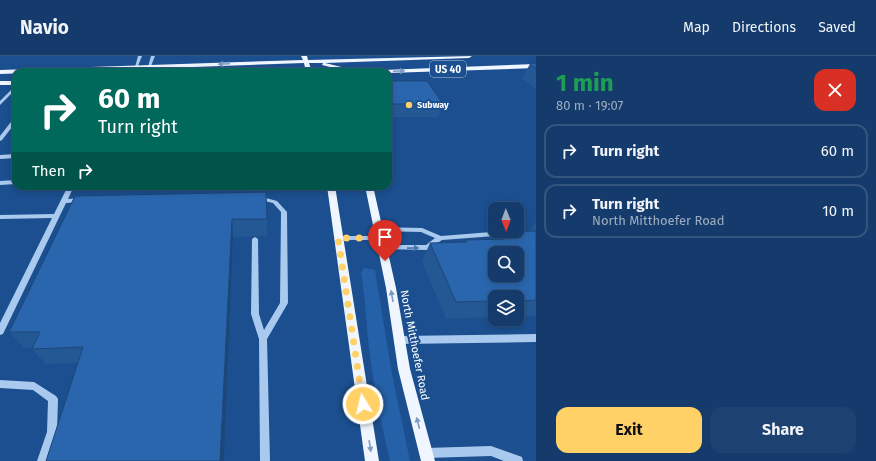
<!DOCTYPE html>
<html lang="en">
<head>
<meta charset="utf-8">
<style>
  :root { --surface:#143b6b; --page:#1d4271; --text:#f1f3f6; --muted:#9dadc1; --line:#33557e; --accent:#ffd166 }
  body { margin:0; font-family:"Fira Sans",sans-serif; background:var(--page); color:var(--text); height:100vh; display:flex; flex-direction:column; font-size:15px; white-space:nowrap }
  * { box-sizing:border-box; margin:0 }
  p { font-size:13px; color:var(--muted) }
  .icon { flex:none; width:22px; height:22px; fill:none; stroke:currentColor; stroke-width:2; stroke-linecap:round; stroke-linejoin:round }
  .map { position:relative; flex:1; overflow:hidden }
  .details { display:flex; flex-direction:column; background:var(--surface); width:340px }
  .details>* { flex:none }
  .hud { position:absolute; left:12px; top:12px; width:380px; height:122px; border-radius:12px; box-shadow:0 2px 6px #0003,0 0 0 1px var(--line); background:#00695c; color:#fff; overflow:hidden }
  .needle { width:26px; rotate:179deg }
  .fabs { position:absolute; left:488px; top:146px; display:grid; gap:8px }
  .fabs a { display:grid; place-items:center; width:36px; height:36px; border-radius:8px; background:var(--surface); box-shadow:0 2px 6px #0003,0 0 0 1px var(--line); font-size:20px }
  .pin { position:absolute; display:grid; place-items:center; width:34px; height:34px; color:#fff; margin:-41px -17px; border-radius:50% 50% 50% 0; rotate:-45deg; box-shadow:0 0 4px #0007 }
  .pin .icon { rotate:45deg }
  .me { position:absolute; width:44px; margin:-22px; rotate:351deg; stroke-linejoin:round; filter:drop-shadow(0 0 3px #0008) }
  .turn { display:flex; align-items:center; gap:14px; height:84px; padding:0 20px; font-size:18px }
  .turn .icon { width:52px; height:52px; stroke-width:2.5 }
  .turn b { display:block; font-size:28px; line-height:34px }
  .then { display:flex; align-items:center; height:38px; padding:0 20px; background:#0003; gap:8px; font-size:15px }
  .round { display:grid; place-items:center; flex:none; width:42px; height:42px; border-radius:12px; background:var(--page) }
  .head { display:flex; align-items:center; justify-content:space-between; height:68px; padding:0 20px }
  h1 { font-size:24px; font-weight:700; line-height:30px; color:#1e9e55 }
  .primary-button { display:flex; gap:8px; margin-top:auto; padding:8px 20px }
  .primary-button a { flex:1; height:46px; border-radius:12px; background:var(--accent); color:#111; font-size:16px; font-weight:700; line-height:46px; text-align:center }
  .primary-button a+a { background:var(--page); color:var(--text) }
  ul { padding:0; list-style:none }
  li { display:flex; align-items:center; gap:12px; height:54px; margin:0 8px 6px; padding:0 12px; border:2px solid var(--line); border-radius:12px }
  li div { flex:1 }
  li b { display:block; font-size:15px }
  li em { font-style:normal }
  header { display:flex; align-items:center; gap:24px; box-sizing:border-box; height:56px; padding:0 20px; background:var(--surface); border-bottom:1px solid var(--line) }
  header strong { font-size:19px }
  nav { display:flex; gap:22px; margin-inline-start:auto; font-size:14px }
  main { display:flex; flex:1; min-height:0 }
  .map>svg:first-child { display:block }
</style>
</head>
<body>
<header>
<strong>Navio</strong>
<nav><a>Map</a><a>Directions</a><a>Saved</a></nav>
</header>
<main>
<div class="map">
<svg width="536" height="405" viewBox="0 0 536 405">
  <rect width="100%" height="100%" fill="#1b4f8f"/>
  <!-- green -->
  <path fill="#2461a8" d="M364 212 375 214 392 318 410 405H390C382 370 374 335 370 299 366 272 366 244 361 217Z"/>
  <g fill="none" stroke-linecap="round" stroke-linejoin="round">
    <!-- minor -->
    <g fill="#a9c9ee" fill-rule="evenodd">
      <path d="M138 0H142L138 10 135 11Z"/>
      <path d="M151 0H155L151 10 148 11Z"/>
      <path d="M15 30H16V33L0 49V45Z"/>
      <path d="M14 62H16V66L2 84 0 85V80Z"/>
      <path d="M16 98V102L0 103V99Z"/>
      <path d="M16 124V128L0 129V125Z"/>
      <path d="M68 130H74L68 143 81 142 84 144 81 146 66 147 3 278 0 279V267L52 162 0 163V159L54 158Z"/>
      <path d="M258 140 277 145 287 156 288 247 267 283 270 405H260L259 283 251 258 252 183 255 181 258 183 259 258 264 274 280 247 281 156 273 147 256 143 255 142Z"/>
      <path d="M377 171 422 172 441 180 504 175H509L511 177 508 179 442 184 427 194 383 193 380 191 383 189H426L435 182 421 176 379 175 376 173Z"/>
      <path d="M336 180H381L384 182 381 184H338L335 182Z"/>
      <path d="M536 278V286L400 288 397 287 396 284 397 281 400 280Z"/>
      <path d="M0 324 34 326 56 340 58 343 57 376 47 405H37L47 376 48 345 33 334 0 332Z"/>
      <path d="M491 390 522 401 523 405H504L491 400 426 402 422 401 421 397 422 393 426 392Z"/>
    </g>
    <!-- major -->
    <g fill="#f0f6ff" fill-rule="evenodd">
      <path d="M301 0H307L308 4 472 0 469 2 325 7 358 15 536 8V12L388 17 350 16 322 9 323 7H309L312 16H306L304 7 0 18V14L303 4Z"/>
      <rect x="0" y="25" width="16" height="4"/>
      <path d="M327 130H335L379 405H365Z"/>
      <path d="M365 130H373L396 232 410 313 435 405H421L398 313 386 232Z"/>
    </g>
  </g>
  <!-- wall -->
  <g fill="#245895">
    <path d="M536 7V34L522 22 530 8Z"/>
    <path d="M388 25 443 48 438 61H388Z"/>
    <path d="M16 54V70L11 60Z"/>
    <path d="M75 140 267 163V180L233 181 224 405H46L78 307 46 308 32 293 33 292H24L9 276Z"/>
    <path d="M534 168H536V260L517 261V241H495V261L446 263 422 205 430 187H464L465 184 496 183 500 176 530 175Z"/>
  </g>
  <!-- shaded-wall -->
  <path fill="#1d4779" d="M232 163 233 181 224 405H220Z"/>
  <!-- building -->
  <g fill="#2a66ad" stroke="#1d4779" fill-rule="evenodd">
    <path d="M536 7V13L530 8Z"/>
    <path d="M388 25H427L443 48H388Z"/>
    <path d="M16 54V60H11Z"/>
    <path d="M266 136 267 163H232L220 405H46L83 291 32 293 40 276H9L75 140Z"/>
    <path d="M536 175V244L517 245V241H495V245L456 246 430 187 467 186 465 184 505 183 500 176ZM495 197H517V219H495Z"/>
  </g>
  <!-- one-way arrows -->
  <defs><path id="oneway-solid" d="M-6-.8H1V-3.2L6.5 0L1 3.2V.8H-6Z"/></defs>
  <g fill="#7b9ac1">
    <use href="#oneway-solid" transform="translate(224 8) rotate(178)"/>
    <use href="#oneway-solid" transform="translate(399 15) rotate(-2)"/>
    <use href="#oneway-solid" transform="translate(392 240) rotate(-100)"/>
    <use href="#oneway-solid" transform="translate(418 367) rotate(-105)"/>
    <use href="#oneway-solid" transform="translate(370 390) rotate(81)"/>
  </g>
  <use fill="#4674ac" href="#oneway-solid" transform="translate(413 192) rotate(-1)"/>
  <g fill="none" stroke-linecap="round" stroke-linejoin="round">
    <!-- route -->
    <path stroke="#ffd166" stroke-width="7" stroke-dasharray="0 12.6" d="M363 348 338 182H381L385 205"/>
  </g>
  <!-- markers -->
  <circle fill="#ffd166" stroke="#1b4f8f" stroke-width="1.5" cx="409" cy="49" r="4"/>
  <g text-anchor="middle" stroke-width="4" stroke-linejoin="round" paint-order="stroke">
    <!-- far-poi labels -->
    <g font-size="9" font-weight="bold" fill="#fff" stroke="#1b4f8f" text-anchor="start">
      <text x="417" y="52">Subway</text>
    </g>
    <!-- shield labels -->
    <rect fill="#1b4f8f" stroke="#bbcadd" stroke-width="1" x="430" y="5" width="36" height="16" rx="3"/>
    <g font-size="10" font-weight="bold" fill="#fff">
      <text x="448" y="17">US 40</text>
    </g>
    <!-- street labels -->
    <g font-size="11" fill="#fff" stroke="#1b4f8f">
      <text transform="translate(415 289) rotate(79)" y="4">North Mitthoefer Road</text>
    </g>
  </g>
</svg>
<div class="fabs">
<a><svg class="needle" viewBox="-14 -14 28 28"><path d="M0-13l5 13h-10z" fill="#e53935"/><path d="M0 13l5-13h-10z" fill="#9dadc1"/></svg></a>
<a><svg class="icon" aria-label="search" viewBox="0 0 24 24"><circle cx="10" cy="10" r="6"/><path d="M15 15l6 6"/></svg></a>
<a><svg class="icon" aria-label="layers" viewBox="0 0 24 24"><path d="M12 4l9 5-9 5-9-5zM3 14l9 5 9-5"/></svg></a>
</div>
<div class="pin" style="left:385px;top:205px;background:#d93025"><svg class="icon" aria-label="arrive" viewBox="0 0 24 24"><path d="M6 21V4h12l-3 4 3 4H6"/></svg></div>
<svg class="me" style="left:363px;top:348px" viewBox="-20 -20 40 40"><circle r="17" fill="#ffd166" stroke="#fff" stroke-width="3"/><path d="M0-11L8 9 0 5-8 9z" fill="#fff"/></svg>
<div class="hud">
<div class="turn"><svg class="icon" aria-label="right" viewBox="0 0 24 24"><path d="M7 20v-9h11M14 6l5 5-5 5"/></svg><div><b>60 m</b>Turn right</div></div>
<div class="then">Then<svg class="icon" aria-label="right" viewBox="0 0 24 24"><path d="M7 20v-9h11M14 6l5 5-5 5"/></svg></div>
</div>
</div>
<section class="details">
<div class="head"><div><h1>1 min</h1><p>80 m · 19:07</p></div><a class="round" style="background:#d93025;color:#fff"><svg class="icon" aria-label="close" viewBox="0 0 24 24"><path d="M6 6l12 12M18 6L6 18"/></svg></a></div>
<ul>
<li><svg class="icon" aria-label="right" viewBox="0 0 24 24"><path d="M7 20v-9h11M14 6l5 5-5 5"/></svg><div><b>Turn right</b></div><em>60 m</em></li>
<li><svg class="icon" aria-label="right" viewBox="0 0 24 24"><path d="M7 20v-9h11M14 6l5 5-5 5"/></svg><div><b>Turn right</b><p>North Mitthoefer Road</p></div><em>10 m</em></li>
</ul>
<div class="primary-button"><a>Exit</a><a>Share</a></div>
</section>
</main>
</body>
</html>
